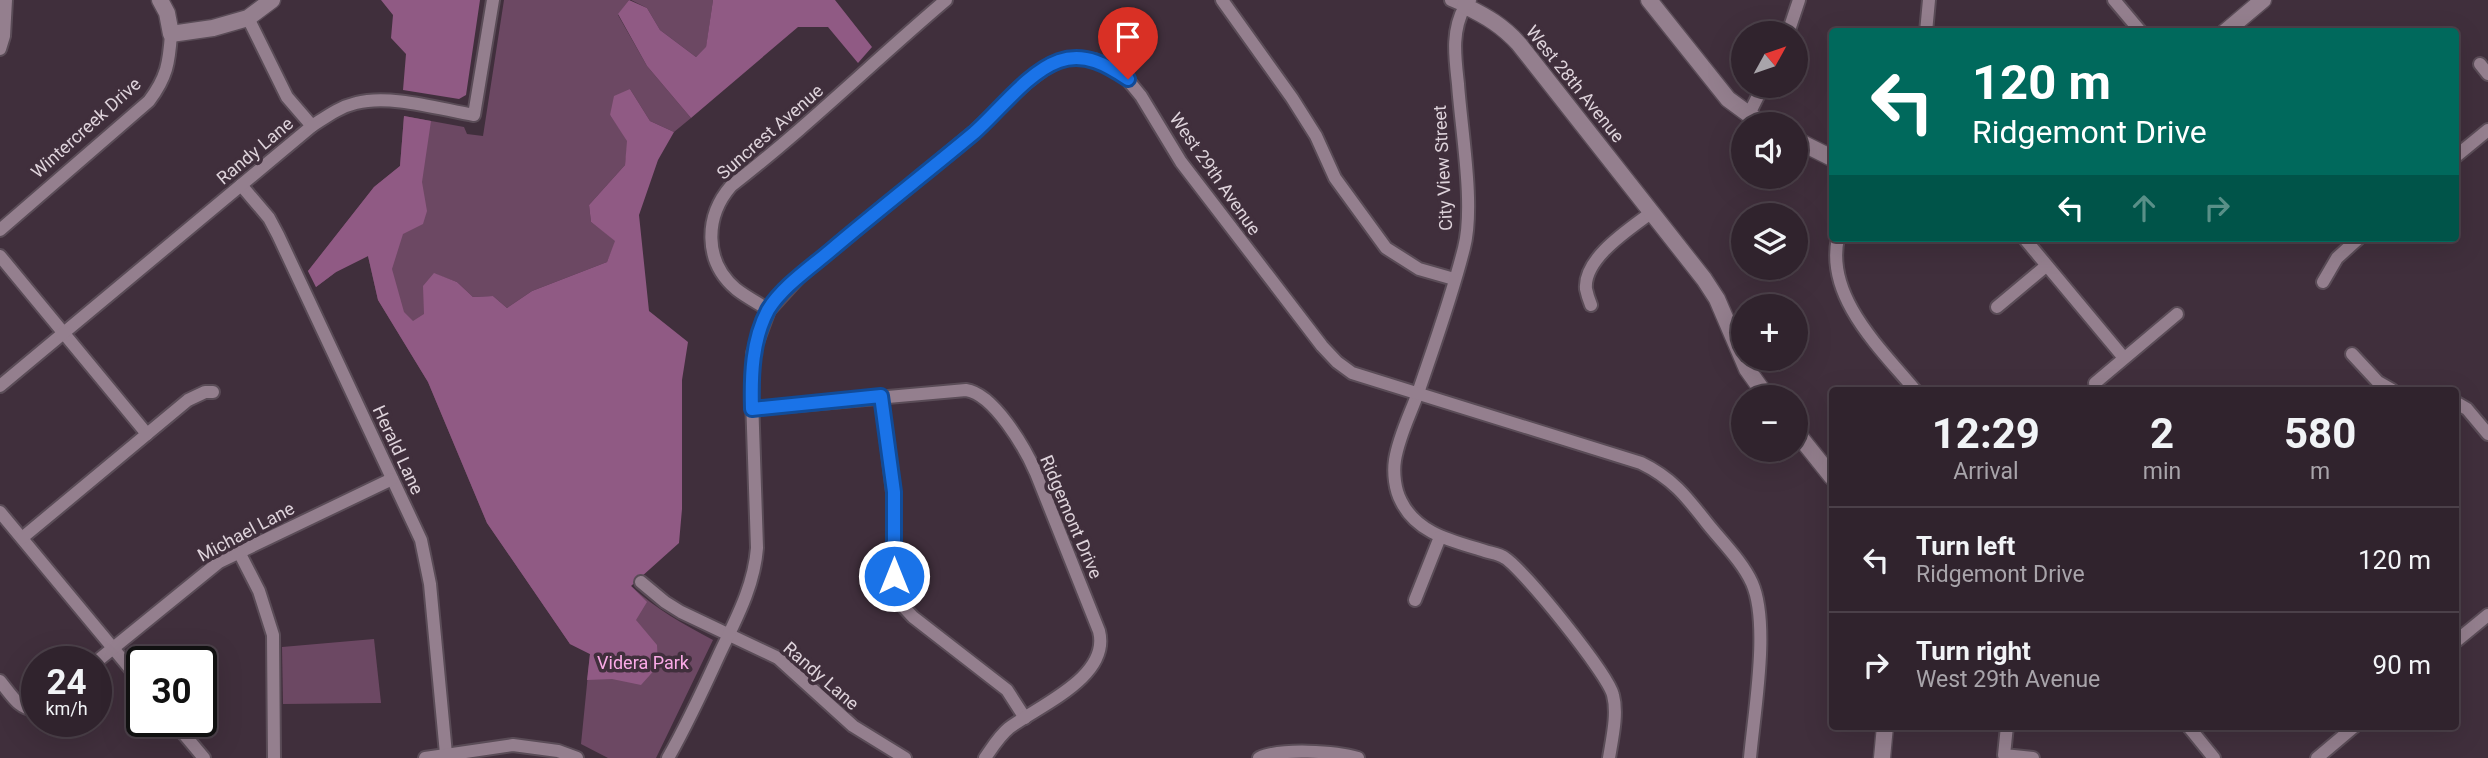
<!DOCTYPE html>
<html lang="en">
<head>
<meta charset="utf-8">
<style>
  :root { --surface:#30232d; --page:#382b35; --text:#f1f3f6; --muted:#a8a4aa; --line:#4b4049 }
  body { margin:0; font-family:Roboto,sans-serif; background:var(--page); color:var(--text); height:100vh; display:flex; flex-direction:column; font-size:26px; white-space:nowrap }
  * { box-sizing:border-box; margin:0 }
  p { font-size:23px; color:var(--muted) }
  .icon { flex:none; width:38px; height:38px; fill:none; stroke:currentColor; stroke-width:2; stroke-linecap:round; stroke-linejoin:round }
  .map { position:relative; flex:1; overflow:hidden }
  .details { position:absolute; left:1829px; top:387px; width:630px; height:343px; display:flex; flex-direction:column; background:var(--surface); border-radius:7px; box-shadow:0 7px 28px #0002,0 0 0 2px var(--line) }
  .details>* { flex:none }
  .banner { position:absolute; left:1829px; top:28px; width:630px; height:214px; border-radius:7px; box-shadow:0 7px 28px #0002,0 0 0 2px var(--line); background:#00695c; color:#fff; overflow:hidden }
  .needle { width:46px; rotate:50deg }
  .tools { position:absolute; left:1731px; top:21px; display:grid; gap:14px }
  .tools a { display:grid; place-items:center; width:77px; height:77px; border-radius:50%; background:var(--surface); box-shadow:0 7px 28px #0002,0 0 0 2px var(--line); font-size:35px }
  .speed { position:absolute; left:21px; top:646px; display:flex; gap:14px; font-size:35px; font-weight:700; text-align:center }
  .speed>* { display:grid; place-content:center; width:91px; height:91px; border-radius:50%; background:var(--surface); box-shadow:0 7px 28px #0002,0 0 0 2px var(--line); line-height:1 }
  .speed small { font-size:18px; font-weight:400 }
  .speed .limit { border:4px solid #111; border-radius:10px; background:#fff; color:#111 }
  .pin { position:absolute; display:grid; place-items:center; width:60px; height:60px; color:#fff; margin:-72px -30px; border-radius:50% 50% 50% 0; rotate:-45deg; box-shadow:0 0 7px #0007 }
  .pin .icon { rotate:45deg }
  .me { position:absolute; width:77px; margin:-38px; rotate:0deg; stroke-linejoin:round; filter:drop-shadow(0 0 5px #0008) }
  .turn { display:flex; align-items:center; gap:24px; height:147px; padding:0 28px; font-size:32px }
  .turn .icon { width:91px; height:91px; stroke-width:2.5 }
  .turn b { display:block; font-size:49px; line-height:60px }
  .lanes { display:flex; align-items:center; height:66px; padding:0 28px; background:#0003; justify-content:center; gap:35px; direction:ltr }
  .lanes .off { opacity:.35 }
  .eta { display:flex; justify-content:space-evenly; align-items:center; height:119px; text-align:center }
  .eta b { font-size:42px; font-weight:700; line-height:49px }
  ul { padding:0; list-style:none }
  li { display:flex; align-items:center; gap:21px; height:105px; padding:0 28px; border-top:2px solid var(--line) }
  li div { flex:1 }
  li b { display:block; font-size:26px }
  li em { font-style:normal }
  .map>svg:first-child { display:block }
</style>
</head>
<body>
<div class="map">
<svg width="2488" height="758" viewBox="0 0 2488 758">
  <rect width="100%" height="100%" fill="#402f3c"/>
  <!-- green -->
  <g fill="#6c4863">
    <path d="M504 0H629L618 15 647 66 691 118 674 132 650 121 630 89 610 115 628 141 625 165 589 205 591 222 616 241 607 262 532 291 507 308 493 296 473 297 457 282 435 274 631 586C656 609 683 624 713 640L656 758H608L581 744 590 654 570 644 487 523 428 382 378 300 368 256 336 272 316 287 308 271 374 187 400 166 404 116 464 127 467 134 483 136Z"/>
    <path d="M631 0H713L706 48 696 57 660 30 647 8Z"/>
    <path d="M374 639 381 703 283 704 282 647Z"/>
  </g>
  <!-- forest -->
  <g fill="#905a84">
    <path d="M381 0H480L466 95 459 99 403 90 406 54 391 38 393 15Z"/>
    <path d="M629 0 647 8 660 30 696 57 706 47 713 0H835L872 47 858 63 828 27H798L691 118 647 66 618 14Z"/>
    <path d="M630 89 650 121 674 132 658 160 639 215 649 311 688 342 682 380V509L679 543 631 586 647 602 636 620 657 645 658 666 641 685 612 679 587 680 590 654 570 644 487 523 428 382 378 300 368 256 336 272 316 287 308 271 374 187 400 166 404 116 431 121 422 182 427 211 423 224 403 234 392 269 404 312 413 321 424 314 423 286 434 273 457 282 473 297 493 296 507 308 532 291 607 262 615 241 591 222 589 205 625 165 627 141 610 115 614 96Z"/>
  </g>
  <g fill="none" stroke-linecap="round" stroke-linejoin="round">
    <!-- street casing -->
    <g stroke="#5a4c57" stroke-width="16">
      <g id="street">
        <path d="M1222 0 1292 98 1316 136 1335 178 1386 248 1419 269 1454 279"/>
        <path d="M1451 0 1465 6C1451 31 1455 57 1458 84 1461 129 1475 206 1464 248 1452 296 1435 343 1419 390 1411 413 1399 435 1395 460 1393 473 1395 490 1401 501 1417 534 1453 541 1485 551 1491 553 1500 554 1505 558 1523 569 1608 674 1613 695 1618 714 1612 739 1609 758"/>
        <path d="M2114 0 2141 32"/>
        <path d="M248 18 287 97 312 126"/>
        <path d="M1926 32 1929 0"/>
        <path d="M1788 33 1799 0"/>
        <path d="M0 49 4 36 6 0"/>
        <path d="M2480 64 2488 74"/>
        <path d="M1749 114 1763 86"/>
        <path d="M2455 157 2488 130"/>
        <path d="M241 185 269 218 278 235 421 540 430 584 446 754"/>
        <path d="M0 230 149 101C167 77 169 63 171 34"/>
        <path d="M1838 238C1825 297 1881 349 1915 390"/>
        <path d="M2024 238 2124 358"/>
        <path d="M0 256 147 434"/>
        <path d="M2323 282 2337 258 2359 238"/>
        <path d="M1591 305C1589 300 1587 294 1586 289 1583 258 1631 228 1652 212"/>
        <path d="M1997 307 2046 266"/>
        <path d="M769 310C758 303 746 297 736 289 703 261 705 216 731 186 806 128 874 61 946 0"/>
        <path d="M2352 354 2378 382 2392 390"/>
        <path d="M2095 383 2177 314"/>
        <path d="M0 386 312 126C326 117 339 107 356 103 390 94 439 109 474 115L493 0"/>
        <path d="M881 396 893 492 894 586 899 602 913 617 1007 690 1025 718"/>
        <path d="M2455 402 2467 409 2488 434"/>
        <path d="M753 409 966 390C994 394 1025 448 1036 473L1099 631C1111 677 1038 706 1009 728 999 736 992 748 985 758"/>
        <path d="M0 512 142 683"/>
        <path d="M22 538 188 400 205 392H213"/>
        <path d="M239 552 259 591 273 635 274 758"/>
        <path d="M641 582 665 602 681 612 778 658 853 726 905 758"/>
        <path d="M1415 600 1440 537"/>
        <path d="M2455 642 2488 615"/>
        <path d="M96 662 219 562 392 479"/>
        <path d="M0 681C10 693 20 712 37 709"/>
        <path d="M173 721 204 758"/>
        <path d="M2007 726 2004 755 2033 758"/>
        <path d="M2188 726 2214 758"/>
        <path d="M425 758 513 745 558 751 577 758"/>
        <path d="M668 758C687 725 703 690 719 655 735 621 754 587 757 548L752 398 753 353 769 310 800 276 973 133 1028 81 1044 69 1059 61 1074 58 1094 60 1111 67 1127 79 1141 96 1181 162 1322 346 1337 362 1352 373 1641 463C1672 478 1686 496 1707 523 1722 542 1742 561 1752 583 1770 624 1754 712 1750 758"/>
        <path d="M1259 758C1279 748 1336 751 1358 758"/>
        <path d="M2317 758 2355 726"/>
      </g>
    </g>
    <!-- secondary casing -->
    <g stroke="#5a4c57" stroke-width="19">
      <g id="secondary">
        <path d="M160 0 167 13 171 34 213 28 248 18 272 0"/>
        <path d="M1468 0 1465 6C1486 16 1503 26 1519 44L1704 279 1717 299 1747 369 1767 397"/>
        <path d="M1649 0 1728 99 1762 124"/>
        <path d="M2225 32 2263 0"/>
        <path d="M1796 140 1832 158"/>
        <path d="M1796 432 1832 477"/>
        <path d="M1882 758 1885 726"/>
      </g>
    </g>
    <!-- street -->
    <use href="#street" stroke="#947f8e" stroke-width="12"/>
    <!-- secondary -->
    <use href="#secondary" stroke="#947f8e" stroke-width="16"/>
  </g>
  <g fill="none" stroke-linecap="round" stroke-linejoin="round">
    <!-- route casing -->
    <g stroke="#114b97" stroke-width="18">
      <path id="route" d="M894 576V492L881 396 752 409C751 376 752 340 768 310 782 287 810 268 830 251 877 211 926 173 974 133 999 111 1028 72 1059 61 1085 52 1107 65 1128 79"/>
    </g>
    <!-- route -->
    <use href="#route" stroke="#1a73e8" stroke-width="12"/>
  </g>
  <g text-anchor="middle" stroke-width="7" stroke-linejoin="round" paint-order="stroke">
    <!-- street labels -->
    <g font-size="18" fill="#ded3db" stroke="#402f3c">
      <text transform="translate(1575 84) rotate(51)" y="6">West 28th Avenue</text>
      <text transform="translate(86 128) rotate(-42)" y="6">Wintercreek Drive</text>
      <text transform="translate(770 132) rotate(-41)" y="6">Suncrest Avenue</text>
      <text transform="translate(255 151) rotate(-40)" y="6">Randy Lane</text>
      <text transform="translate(1443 168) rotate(-93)" y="6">City View Street</text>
      <text transform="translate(1215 174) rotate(55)" y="6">West 29th Avenue</text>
      <text transform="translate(398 450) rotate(65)" y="6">Herald Lane</text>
      <text transform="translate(1071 517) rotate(67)" y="6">Ridgemont Drive</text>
      <text transform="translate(246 532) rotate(-28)" y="6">Michael Lane</text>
      <text transform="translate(821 676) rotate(41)" y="6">Randy Lane</text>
    </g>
    <!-- park labels -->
    <g font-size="18" fill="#faaae7" stroke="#402f3c">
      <text x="643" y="669">Videra Park</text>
    </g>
  </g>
</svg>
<div class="tools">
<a><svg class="needle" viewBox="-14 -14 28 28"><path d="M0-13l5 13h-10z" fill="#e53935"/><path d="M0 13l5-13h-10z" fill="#a8a4aa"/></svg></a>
<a><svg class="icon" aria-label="sound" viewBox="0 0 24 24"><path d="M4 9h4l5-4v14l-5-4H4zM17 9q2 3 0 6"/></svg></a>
<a><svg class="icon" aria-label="layers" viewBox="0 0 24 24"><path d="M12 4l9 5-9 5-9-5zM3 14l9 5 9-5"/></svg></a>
<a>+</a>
<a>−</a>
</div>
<div class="speed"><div>24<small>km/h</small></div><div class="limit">30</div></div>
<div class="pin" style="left:1128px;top:79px;background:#d93025"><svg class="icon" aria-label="arrive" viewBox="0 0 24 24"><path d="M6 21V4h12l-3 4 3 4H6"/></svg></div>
<svg class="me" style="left:894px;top:576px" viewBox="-20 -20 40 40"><circle r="17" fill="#1a73e8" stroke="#fff" stroke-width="3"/><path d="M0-11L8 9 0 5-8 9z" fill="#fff"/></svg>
<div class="banner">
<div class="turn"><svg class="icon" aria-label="left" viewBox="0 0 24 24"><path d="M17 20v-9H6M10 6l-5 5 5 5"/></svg><div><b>120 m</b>Ridgemont Drive</div></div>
<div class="lanes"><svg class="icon" aria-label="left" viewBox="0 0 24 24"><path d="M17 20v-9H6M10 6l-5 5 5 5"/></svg><svg class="icon off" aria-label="ahead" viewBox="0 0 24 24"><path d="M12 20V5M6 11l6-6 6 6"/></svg><svg class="icon off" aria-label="right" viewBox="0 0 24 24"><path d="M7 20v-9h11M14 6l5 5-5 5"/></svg></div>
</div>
<section class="details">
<div class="eta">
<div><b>12:29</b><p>Arrival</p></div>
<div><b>2</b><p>min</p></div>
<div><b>580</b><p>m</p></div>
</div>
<ul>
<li><svg class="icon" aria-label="left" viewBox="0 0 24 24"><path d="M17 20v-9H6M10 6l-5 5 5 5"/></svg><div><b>Turn left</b><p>Ridgemont Drive</p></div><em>120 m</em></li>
<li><svg class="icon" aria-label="right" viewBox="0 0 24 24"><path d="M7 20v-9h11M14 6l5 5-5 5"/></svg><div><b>Turn right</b><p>West 29th Avenue</p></div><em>90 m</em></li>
</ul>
</section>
</div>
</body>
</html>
